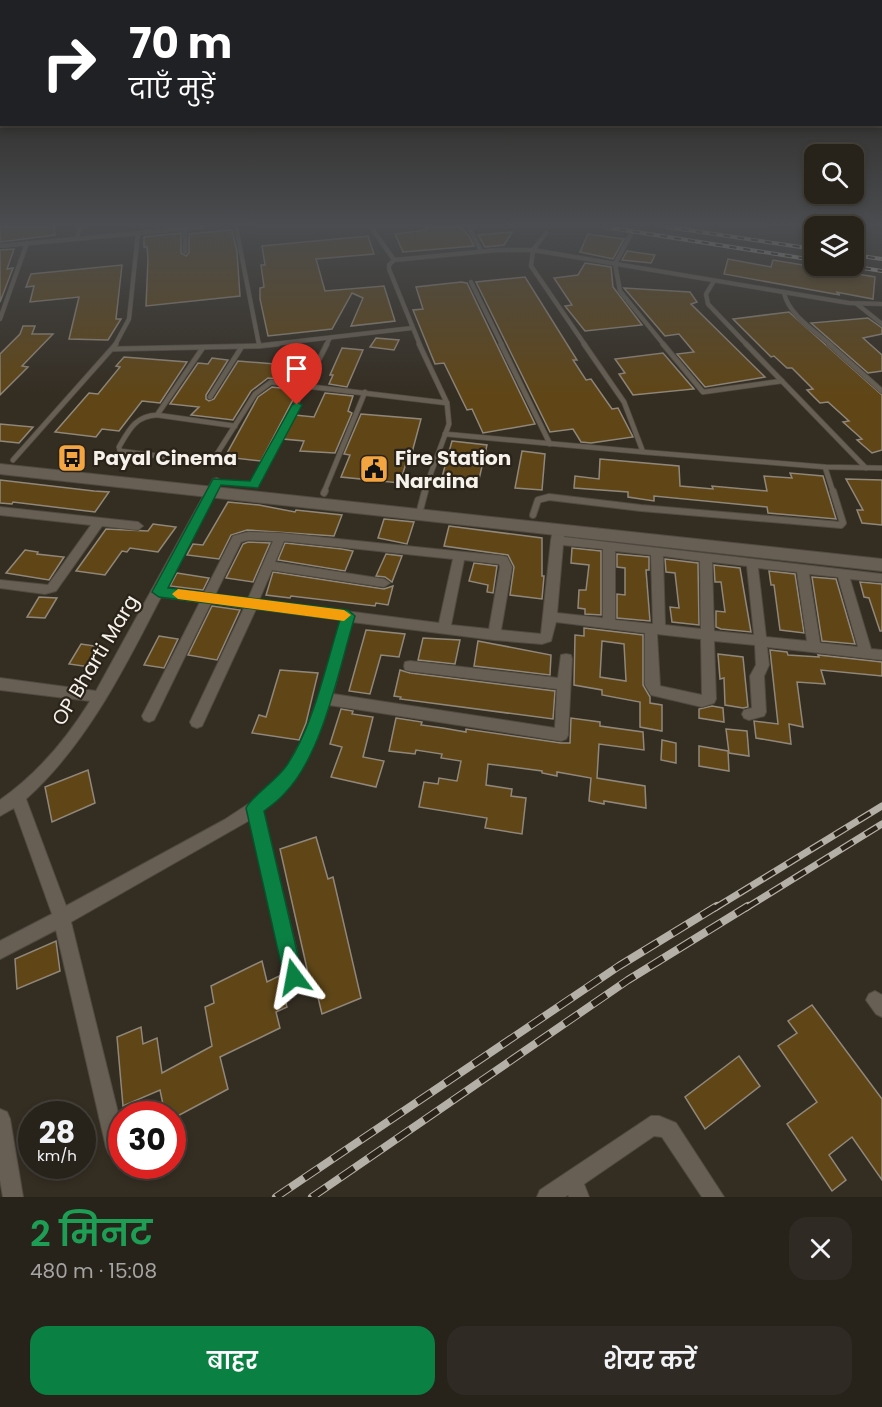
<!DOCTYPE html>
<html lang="hi">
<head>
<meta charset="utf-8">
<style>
  :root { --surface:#27221a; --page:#2f2a23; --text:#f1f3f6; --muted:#a4a4a2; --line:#433f39; --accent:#0b8043 }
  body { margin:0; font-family:Poppins,"Noto Sans Devanagari",sans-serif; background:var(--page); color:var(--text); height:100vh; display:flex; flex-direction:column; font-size:22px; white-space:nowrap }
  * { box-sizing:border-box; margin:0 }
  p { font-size:20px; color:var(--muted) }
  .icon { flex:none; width:33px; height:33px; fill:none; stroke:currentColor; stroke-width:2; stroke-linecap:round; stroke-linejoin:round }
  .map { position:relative; height:1197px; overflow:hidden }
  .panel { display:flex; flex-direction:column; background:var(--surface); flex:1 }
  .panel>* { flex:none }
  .top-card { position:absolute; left:0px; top:0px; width:882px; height:126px; box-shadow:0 3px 9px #0003,0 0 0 2px var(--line); background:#202124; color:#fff; overflow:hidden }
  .fabs { position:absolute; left:804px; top:144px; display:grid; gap:12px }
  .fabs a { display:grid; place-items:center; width:60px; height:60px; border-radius:12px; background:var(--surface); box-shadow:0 3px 9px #0003,0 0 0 2px var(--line); font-size:30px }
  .speed { position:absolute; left:18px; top:1101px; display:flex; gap:12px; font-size:30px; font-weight:700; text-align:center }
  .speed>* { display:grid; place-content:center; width:78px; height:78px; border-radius:50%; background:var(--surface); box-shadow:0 3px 9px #0003,0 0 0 2px var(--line); line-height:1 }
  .speed small { font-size:15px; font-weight:400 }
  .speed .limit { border:9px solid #d22; background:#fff; color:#111 }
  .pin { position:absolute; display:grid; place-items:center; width:51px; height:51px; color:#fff; margin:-62px -26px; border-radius:50% 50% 50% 0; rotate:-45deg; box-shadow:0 0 6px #0007 }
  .pin .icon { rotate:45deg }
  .me { position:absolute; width:66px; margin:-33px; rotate:347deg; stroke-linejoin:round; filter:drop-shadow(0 0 4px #0008) }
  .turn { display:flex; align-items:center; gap:21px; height:126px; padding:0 30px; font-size:27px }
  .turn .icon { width:78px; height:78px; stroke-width:2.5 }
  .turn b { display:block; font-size:42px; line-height:51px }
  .round { display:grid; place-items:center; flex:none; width:63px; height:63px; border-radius:18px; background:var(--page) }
  .headline { display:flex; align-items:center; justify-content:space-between; height:102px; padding:0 30px }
  h1 { font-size:36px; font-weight:600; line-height:45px; color:#1e9e55 }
  .cta { display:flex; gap:12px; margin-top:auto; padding:12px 30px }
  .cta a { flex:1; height:69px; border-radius:18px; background:var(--accent); color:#fff; font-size:24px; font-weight:600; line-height:69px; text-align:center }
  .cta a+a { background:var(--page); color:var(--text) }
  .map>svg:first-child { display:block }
</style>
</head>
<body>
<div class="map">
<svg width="882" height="1197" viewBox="0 0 882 1197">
  <rect width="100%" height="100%" fill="#342d22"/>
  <!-- building -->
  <g fill="#604617" stroke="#90877b" stroke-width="1.5" fill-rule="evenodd">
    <path d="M0 227H54L55 235 0 242Z"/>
    <path d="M425 227H460L469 236 474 246 403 252 395 234 427 230Z"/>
    <path d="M232 230 237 252 240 296 146 306 148 259 147 247H144V237L181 233V253L186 256 189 253V234Z"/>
    <path d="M512 232 504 245 485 247 478 235Z"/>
    <path d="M588 234 624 239 613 259 580 252Z"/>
    <path d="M368 236 374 254 316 259 325 291 384 286 395 321 351 326 363 298 352 293 332 329 268 336 260 299V288L264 287 261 265H265L262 246Z"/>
    <path d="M14 249 7 269 13 268 0 302V250Z"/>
    <path d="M627 251 655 255 651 263 622 260Z"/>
    <path d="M728 259 771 267 773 260 875 277 873 299 836 292 840 295 724 274Z"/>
    <path d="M585 263 611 267 613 287 642 325 585 331 565 306 572 305 554 278 578 275Z"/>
    <path d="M122 265 116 319H121L108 340 69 339 79 297 30 302 34 286 26 287 31 274Z"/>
    <path d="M525 277 577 360H573L586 380 591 379 612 409 618 408 633 437 591 443 581 442 573 429 550 432 476 282Z"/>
    <path d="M461 282 467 283 535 424 483 433 472 409 467 410 444 363 435 364 413 310 423 309 416 287Z"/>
    <path d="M624 288 690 292 697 302 691 304 765 377 705 387 677 354 694 352 679 334 665 336Z"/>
    <path d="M789 312 882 395V450L872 453 857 440 862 439 843 422 849 421 828 402 820 403 807 390 813 389 792 368H787L774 356 771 357 733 319Z"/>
    <path d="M868 318 882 328V334L863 338 882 355V371L868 373 811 323Z"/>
    <path d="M23 326H35L32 334H53L22 366 28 367 0 395V354L20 334Z"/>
    <path d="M376 338 399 340 394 350 370 347Z"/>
    <path d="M342 348 363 350 347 387 329 384 333 375H330Z"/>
    <path d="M663 353 694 389 633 395 619 374 625 373 615 359Z"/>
    <path d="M124 357 187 362 160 403 142 401 119 431 102 429 96 437 55 432 89 393 98 394 120 367 116 366Z"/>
    <path d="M212 358 228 360 206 395V399L209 401 214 399 238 361 287 365 292 358 313 360 301 381 268 378 251 391 233 420 191 415 199 407 170 404 198 363 208 364Z"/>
    <path d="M272 387 298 390 261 461 225 457 258 397Z"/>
    <path d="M325 393 353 396 348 411 352 413 335 453 300 451 304 441 283 439 295 415 314 417Z"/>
    <path d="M361 414 421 419 410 460H407L400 483 341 477 350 455 344 454Z"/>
    <path d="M0 424 33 427 19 443 0 441Z"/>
    <path d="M452 441 487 445 477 488 440 484Z"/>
    <path d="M522 451 545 454 542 490 515 488Z"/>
    <path d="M600 459 679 466 680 486 713 489 712 486 767 491 764 476 792 478 790 473 823 476 836 519 768 513 767 507 654 496V501L628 497V492L574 488 575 476 599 479Z"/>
    <path d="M846 479 882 480V525L862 523 857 510H863Z"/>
    <path d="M0 480 94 491 109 492 95 512 13 502 12 504 0 503Z"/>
    <path d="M228 502 259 505 295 512 296 510 342 515 334 536 247 530 231 535 219 559 187 555 193 544 203 545Z"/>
    <path d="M384 519 414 522 407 544 378 538Z"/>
    <path d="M153 524 176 527 158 552 130 548 127 552 122 551 105 575 76 571 106 529 148 531Z"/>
    <path d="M449 526 542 538V576H544L542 599 510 595 514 567 508 555 444 546Z"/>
    <path d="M248 542 270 543 253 582 226 578 243 544Z"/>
    <path d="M285 543 342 549 353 551 345 571 278 560Z"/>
    <path d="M572 548 601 551V615L585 614V609L578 608 579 590H586L589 565 571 563Z"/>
    <path d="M25 550 38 552 37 554 64 557 49 580 6 573Z"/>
    <path d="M386 554 402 556 392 582 385 577 376 576Z"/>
    <path d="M617 554 649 557V570H646L650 621 617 618V594L625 595V568L617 567Z"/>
    <path d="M665 559 698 563 699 625 672 622 670 607 679 608 675 573 666 572Z"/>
    <path d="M474 563 497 566 493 593 487 592 488 585 469 581Z"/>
    <path d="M714 565 740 568 751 632 721 629 716 627V611L725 612 721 582H715Z"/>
    <path d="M769 571 795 574 804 633 780 630 774 585H771Z"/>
    <path d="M273 572 384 589 393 586 388 605 376 603 375 606 291 596 290 598 266 595Z"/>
    <path d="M177 573 209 578 203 590 170 586Z"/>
    <path d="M812 577 836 579 855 644 822 641Z"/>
    <path d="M860 582 882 584V631H880L869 598 864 597Z"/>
    <path d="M39 597 57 598 45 618 27 617Z"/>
    <path d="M212 606 240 610 217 660 188 655Z"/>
    <path d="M584 628 643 635V685L650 697V703L662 705V731L640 727V702L602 695V690L574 685 575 635 584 636ZM602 641 624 644 626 681 600 677Z"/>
    <path d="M366 630 405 634 399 657 381 655 370 694 349 691Z"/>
    <path d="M159 636 178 639 164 668 144 665Z"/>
    <path d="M423 638 460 640 455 664 418 660Z"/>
    <path d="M478 641 551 655 550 675 474 666Z"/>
    <path d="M81 644 101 647 90 667 69 664Z"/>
    <path d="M770 650 787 652 788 655 819 657 818 655 882 662V676L821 670 825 684 797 682 803 727 789 724 791 744 756 738 754 721 778 724Z"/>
    <path d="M718 654 743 657 748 707 743 708 725 705 724 678 720 679Z"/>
    <path d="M280 670 318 673 306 723 299 740 252 733 259 715 266 717Z"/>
    <path d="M400 670 410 673 555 691 553 719 400 699 401 697 394 696Z"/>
    <path d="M712 706 723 708 724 722 699 718V709Z"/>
    <path d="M341 709 353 711 352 714 373 717 363 757 384 761 376 787 331 777 342 747 330 744Z"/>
    <path d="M396 718 422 722 421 725 443 728 466 732V729L561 743H570L571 718 600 722V726L643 732 644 750 599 744 597 778 645 786 646 808 604 801V804L589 801 591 778 557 772V776L542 773V771L488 764 486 785 512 789 511 796 526 798 522 834 485 828 487 818 419 807 424 782 438 784 439 778 457 781 461 761 441 758 442 754 416 750 415 754 389 751Z"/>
    <path d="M726 729 747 731 749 756 729 753Z"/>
    <path d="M662 740 676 743V763L661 760Z"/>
    <path d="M699 746 728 751 729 771 699 766Z"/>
    <path d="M88 770 95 803 52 822 45 787Z"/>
    <path d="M316 837 328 879 333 877 361 998 322 1014 314 981 310 982 280 849Z"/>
    <path d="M56 941 60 971 17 989 15 959Z"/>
    <path d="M262 961 267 982 279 976 287 1007 276 1012 280 1028 220 1057 228 1089 172 1119V1114H165L160 1090 123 1106 117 1037 141 1027 143 1044 157 1038 162 1073 212 1046 205 1007 214 1003 211 986Z"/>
    <path d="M812 1005 882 1099V1180L852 1137 829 1155 846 1180 832 1191 787 1124 817 1102 778 1046 797 1033 788 1021Z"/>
    <path d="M739 1056 760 1086 705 1129 685 1097Z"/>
  </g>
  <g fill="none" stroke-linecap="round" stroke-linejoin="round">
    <!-- lane-far2 casing -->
    <g stroke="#504a41" stroke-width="5">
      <g id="lane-far2">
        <path d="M236 227 259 345"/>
        <path d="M371 227 394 260"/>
        <path d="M469 227 481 251"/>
        <path d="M185 229V252"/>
        <path d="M546 233 533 250 531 266 585 345"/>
        <path d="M631 234 615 264 620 291 664 345"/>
        <path d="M77 239 80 227"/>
        <path d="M0 246 203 227"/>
        <path d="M394 260 498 250H533L849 303 882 304"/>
        <path d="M394 260 389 265V269L420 345"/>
        <path d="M714 281 706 294 708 304 747 345"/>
        <path d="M471 282 502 345"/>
        <path d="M784 293C789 315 815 331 831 345"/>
        <path d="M857 304 882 324"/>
        <path d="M0 319 27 243"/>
        <path d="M115 345 129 319 138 233"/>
        <path d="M265 345 412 328"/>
        <path d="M326 345 330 338"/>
      </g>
    </g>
    <!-- lane-far1 casing -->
    <g stroke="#504a41" stroke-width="6">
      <g id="lane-far1">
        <path d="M419 344 447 403 449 424 424 492"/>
        <path d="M501 344 550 444"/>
        <path d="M663 344 703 392 782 381"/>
        <path d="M746 344 866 468"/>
        <path d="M829 344 882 391"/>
        <path d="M259 346 278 344"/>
        <path d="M113 349 259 346V344"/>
        <path d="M202 349 157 415C135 416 129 430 119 447L120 451 207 462 213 460 255 394 271 382 447 403"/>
        <path d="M210 397 241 348"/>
        <path d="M157 415 235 426"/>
        <path d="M445 434 643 452 624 402 584 344"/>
        <path d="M643 452 825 467 882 468"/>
        <path d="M13 460 116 344"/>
        <path d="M825 467 833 492"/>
        <path d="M254 485 327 344"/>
        <path d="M324 492 365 392"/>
      </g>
    </g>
    <!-- lane casing -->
    <g stroke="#504a41" stroke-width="8">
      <g id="lane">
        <path d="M324 493 325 491"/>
        <path d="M419 514 425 491"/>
        <path d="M533 515 538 500 549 497 641 508 841 525 843 523 833 491"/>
      </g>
    </g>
    <!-- street casing -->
    <g stroke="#504a41" stroke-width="2">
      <g id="street">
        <path d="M217 478 222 481 165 588 204 593 233 536 248 532 280 533 503 556 507 557 512 567 501 630 541 634 551 540 553 530 559 526 565 530 564 537 882 574V582L850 579 871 649 882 650V660L767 647 769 665 764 676 766 712 764 716 749 720 744 718 742 714 744 710 752 708 750 676 756 665 755 645 714 641 716 699 714 703 702 707 651 695 645 685V633L556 622 551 641 542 644 494 640 352 622 333 694 555 728 557 689 410 671 405 670 404 666 405 662 410 661 558 678 561 655 566 654 571 655 572 659 568 735 566 739 561 741 329 705C316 747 298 782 263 811L303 977 300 983 294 986 288 983 285 977 250 820 71 922 122 1129V1155L116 1157 109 1154 106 1147 56 930 0 959V941L52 914 14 808 0 816V800C37 774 66 740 90 701L0 690V678L96 691 200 502 213 479ZM248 540 273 541 248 599 215 595 241 542ZM284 541 453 559 439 623 259 600 272 570 384 587 390 583 384 579 275 562ZM563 545 603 549V618L557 613ZM615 551 651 555 653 624 615 620ZM663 556 700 561 701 629 665 625ZM464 560 499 564 500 567 489 629 451 625ZM712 562 747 566 754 635 714 631ZM758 568 797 572 807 641 766 637ZM809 574 838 577 858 647 820 643ZM161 597 200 602 142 716 144 720 149 722 154 720 211 603 244 608 190 722 192 726 197 728 202 726 256 609 341 620 319 694 304 736 288 765 278 779 253 801 224 820 66 906 26 799C87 744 124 669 161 597ZM657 634 701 639 702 695 660 686Z"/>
        <path d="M0 507 138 522 143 526 138 530 102 526 56 591 45 594 0 588V580L48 585 91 525 0 515Z"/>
        <path d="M875 991 882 995V1017L876 1014 866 1000 869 994Z"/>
        <path d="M0 1109 7 1112 10 1119 23 1197H3L0 1180Z"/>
        <path d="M651 1116H659L676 1123 724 1197H702L662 1137 654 1136 584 1184 589 1197H569L568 1195 565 1197H537L540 1190Z"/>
      </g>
    </g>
    <!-- secondary casing -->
    <g stroke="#504a41" stroke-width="2">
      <path id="secondary" d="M0 464 882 559V571L0 474Z"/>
    </g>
    <!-- lane-far2 -->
    <use href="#lane-far2" stroke="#675f53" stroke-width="4"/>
    <!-- lane-far1 -->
    <use href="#lane-far1" stroke="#675f53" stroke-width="4.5"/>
    <!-- lane -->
    <use href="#lane" stroke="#675f53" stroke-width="6"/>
    <!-- street -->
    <use href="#street" fill="#675f53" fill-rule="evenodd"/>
    <!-- secondary -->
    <use href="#secondary" fill="#675f53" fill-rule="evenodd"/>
    <!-- rail-far2 casing -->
    <g stroke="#b5b0a7" stroke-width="4">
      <g id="rail-far2">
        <path d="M605 227 814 260"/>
        <path d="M668 227 814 249"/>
        <path d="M854 255 882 259"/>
        <path d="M850 266 882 271"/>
      </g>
    </g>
    <!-- rail-far1 casing -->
    <g stroke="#b5b0a7" stroke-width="7">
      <g id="rail-far1">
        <path d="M715 908 882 806"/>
        <path d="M746 908 882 824"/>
      </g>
    </g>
    <!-- rail casing -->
    <g stroke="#b5b0a7" stroke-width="8">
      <g id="rail">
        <path d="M276 1197 619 966 717 906"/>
        <path d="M312 1197 628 980 748 906"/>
      </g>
    </g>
    <!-- rail-far2 -->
    <use href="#rail-far2" stroke="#2a2319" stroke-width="2" stroke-dasharray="7" stroke-linecap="butt"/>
    <!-- rail-far1 -->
    <use href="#rail-far1" stroke="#2a2319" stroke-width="4.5" stroke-dasharray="14" stroke-linecap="butt"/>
    <!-- rail -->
    <use href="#rail" stroke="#2a2319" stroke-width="6" stroke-dasharray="17" stroke-linecap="butt"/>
  </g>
  <!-- sky -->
  <linearGradient id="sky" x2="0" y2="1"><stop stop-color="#1d1913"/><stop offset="0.57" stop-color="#4a4c4f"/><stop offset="1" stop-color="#4a4c4f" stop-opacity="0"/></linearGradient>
  <rect width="882" height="395" fill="url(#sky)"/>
  <!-- route -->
  <path fill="#0b8043" stroke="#07532c" stroke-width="1.5" d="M297 402 302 405 258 488 221 485 168 588 348 610 355 616C339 668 323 754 285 793 279 800 271 806 264 811L303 977 301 984 294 987 287 984 284 977 246 808C252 796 277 780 287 765 313 727 326 665 340 620L159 597 152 592 213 479 250 481 292 405Z"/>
  <!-- slow -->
  <path fill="#f59e0b" d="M178 589 344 610 351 615 344 621 178 599 172 594Z"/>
  <!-- icons -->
  <defs>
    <g id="bus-square" transform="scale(1.5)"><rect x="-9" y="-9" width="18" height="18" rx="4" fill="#f2a541" stroke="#2a2319"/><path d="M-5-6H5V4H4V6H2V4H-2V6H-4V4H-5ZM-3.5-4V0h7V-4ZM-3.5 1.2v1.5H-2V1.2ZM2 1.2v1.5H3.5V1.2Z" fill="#111"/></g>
    <g id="civic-square" transform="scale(1.5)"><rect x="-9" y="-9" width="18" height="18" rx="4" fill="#f2a541" stroke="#2a2319"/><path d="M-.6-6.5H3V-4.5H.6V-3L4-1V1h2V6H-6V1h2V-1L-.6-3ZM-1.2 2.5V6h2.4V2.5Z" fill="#111"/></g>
  </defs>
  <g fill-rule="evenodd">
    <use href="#bus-square" x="72" y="458"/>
    <use href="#civic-square" x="374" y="469"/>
  </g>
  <g text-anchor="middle" stroke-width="4.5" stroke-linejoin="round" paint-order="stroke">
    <!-- poi labels -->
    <g font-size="20" font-weight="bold" fill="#f6f2eb" stroke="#2a2319" text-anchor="start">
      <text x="93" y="465">Payal Cinema</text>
      <text x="395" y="465">Fire Station<tspan x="395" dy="23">Naraina</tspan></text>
    </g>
    <!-- street labels -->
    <g font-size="20" fill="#f6f2eb" stroke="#2a2319">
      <text transform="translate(95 660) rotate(-59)" y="7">OP Bharti Marg</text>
    </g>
  </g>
</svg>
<div class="fabs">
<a><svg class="icon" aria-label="search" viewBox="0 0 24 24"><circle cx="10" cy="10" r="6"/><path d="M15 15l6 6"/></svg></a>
<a><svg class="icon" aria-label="layers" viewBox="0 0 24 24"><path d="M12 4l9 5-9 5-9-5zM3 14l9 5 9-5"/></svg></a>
</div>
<div class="speed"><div>28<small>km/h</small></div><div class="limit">30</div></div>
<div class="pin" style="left:297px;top:405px;background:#d93025"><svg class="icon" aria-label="arrive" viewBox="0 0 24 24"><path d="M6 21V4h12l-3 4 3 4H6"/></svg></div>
<svg class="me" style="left:294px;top:977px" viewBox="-20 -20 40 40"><path d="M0-17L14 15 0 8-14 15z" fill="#0b8043" stroke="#fff" stroke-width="4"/></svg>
<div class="top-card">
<div class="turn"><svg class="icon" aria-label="right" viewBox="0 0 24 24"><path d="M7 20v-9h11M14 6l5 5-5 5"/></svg><div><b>70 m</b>दाएँ मुड़ें</div></div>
</div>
</div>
<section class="panel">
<div class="headline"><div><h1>2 मिनट</h1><p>480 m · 15:08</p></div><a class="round"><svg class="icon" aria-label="close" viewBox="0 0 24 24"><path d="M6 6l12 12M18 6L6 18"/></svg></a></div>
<div class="cta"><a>बाहर</a><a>शेयर करें</a></div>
</section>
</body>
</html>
